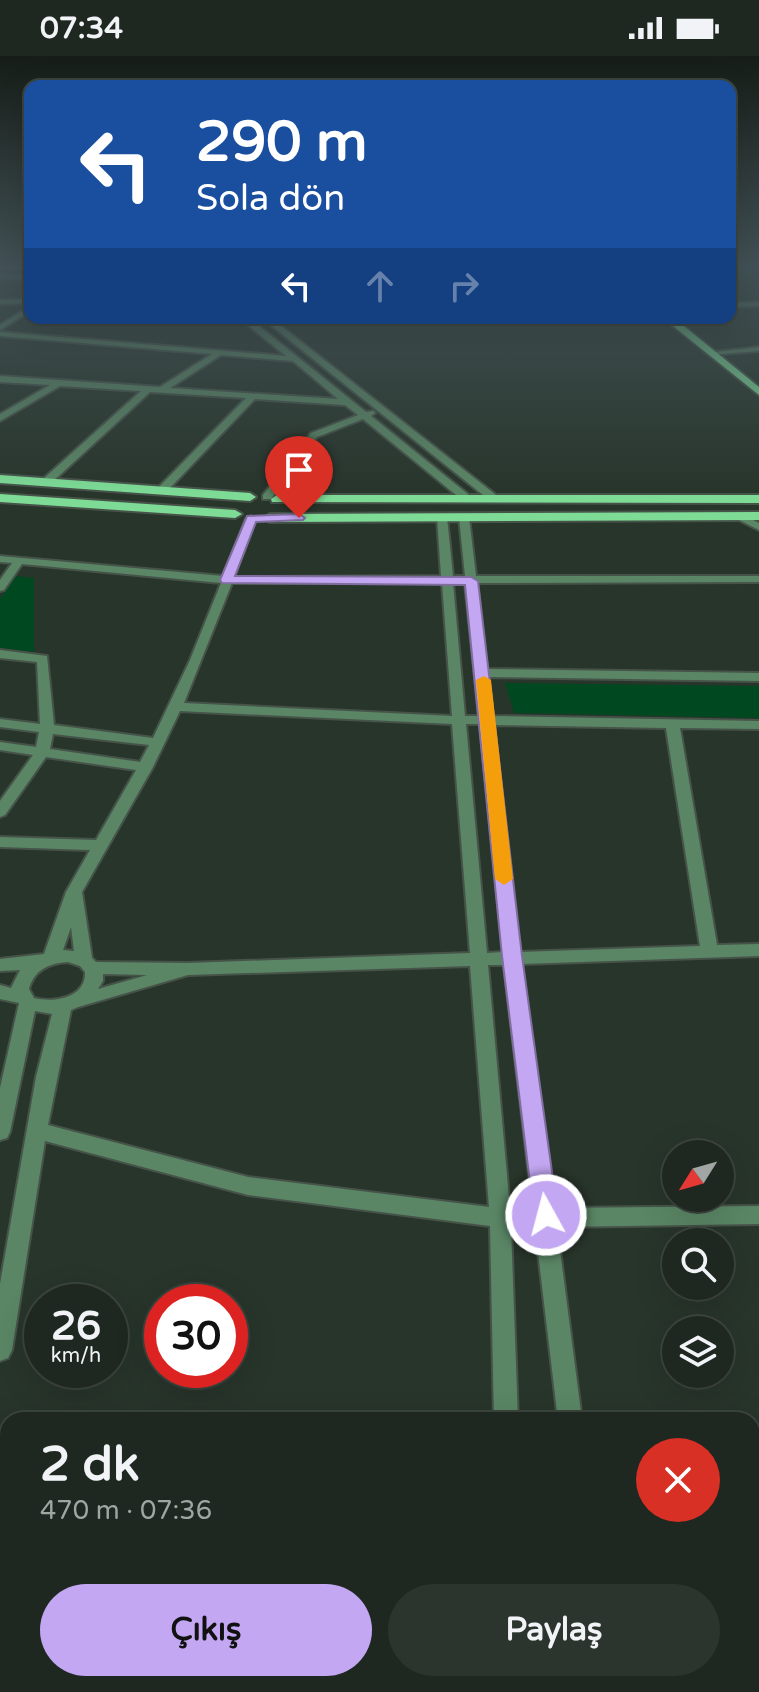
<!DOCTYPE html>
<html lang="tr">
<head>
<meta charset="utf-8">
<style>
  :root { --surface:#1e2820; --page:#2b342d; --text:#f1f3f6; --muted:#a1a6a5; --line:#3c443e; --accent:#c3a7f2 }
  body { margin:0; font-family:"Varela Round",sans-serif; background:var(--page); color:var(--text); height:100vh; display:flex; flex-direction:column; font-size:30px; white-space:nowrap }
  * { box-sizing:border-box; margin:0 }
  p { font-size:26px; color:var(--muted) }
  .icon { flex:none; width:44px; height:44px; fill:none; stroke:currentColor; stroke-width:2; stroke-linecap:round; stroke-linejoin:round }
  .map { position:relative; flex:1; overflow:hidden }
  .sheet { position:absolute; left:0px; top:1356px; width:760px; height:280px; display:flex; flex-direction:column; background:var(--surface); border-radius:24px 24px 0 0; box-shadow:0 8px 32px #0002,0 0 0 2px var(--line) }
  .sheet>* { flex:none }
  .top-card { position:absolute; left:24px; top:24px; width:712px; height:244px; border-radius:16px; box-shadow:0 8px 32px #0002,0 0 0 2px var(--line); background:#1a4fa0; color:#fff; overflow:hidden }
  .needle { width:52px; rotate:233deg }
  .buttons { position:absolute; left:662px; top:1084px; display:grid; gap:16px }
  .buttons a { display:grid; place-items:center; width:72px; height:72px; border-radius:50%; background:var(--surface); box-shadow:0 8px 32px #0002,0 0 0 2px var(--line); font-size:40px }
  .speed { position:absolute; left:24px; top:1228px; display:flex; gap:16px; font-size:40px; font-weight:700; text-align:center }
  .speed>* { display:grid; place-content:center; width:104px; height:104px; border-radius:50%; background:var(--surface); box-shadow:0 8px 32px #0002,0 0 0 2px var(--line); line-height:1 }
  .speed small { font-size:20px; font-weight:400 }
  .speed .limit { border:12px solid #d22; background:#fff; color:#111 }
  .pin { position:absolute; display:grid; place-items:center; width:68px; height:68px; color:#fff; margin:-82px -34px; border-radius:50% 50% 50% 0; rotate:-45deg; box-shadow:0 0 8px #0007 }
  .pin .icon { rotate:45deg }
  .me { position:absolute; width:88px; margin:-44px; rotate:353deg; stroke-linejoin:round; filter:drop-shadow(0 0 6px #0008) }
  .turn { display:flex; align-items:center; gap:28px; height:168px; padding:0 40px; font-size:36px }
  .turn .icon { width:104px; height:104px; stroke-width:2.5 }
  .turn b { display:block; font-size:56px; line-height:68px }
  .lanes { display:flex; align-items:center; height:76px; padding:0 40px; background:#0003; justify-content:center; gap:40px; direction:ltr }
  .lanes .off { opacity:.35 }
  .round { display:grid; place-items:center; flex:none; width:84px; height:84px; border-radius:42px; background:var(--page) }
  .summary { display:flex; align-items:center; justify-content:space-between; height:136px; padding:0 40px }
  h1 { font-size:48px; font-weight:800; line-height:60px }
  .primary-button { display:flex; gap:16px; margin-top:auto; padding:16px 40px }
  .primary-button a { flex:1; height:92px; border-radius:48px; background:var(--accent); color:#111; font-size:32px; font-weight:800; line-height:92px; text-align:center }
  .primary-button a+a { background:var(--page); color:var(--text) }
  .status { display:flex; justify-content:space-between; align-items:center; height:56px; padding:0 40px; background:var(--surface); direction:ltr }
  .status svg { height:22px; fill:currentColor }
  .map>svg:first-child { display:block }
</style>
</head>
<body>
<div class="status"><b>07:34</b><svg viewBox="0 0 49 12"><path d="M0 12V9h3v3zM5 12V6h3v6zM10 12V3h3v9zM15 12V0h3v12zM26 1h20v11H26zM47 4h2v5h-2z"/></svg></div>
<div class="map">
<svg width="759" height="1636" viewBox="0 0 759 1636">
  <rect width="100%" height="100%" fill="#28352b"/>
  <!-- green -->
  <g fill="#004920">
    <path d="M15 520 34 522V596L0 592V543Z"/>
    <path d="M505 627 759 630V662L514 657Z"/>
  </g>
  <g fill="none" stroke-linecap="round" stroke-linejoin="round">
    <!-- street casing -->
    <g stroke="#465349" stroke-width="4">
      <g id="street">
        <path d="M0 218 30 219V223L0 222Z"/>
        <path d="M30 243V247L0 248V244Z"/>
        <path d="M759 246V250L730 251V247Z"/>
        <path d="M30 250V255L0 274V269Z"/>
        <path d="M216 262H249L366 356 374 355 375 357 371 360 469 439V443H461L363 363 317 381 271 443H263V439L311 377 358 359 345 349 255 343 165 437H157V433L246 342 150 336 50 428H42V424L141 335 60 330 0 365V358L50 329 0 326V320L160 331 212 298 0 280V276L286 300 244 266ZM221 299 293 305 338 343 170 332Z"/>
        <path d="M262 262H271L496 439V443H488Z"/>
        <path d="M759 291V295L710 299 706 297Z"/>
        <path d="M739 457 759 467V474L735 462V458Z"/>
        <path d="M442 458 447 461 453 520H465L459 461 464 458 469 461 476 520H759V526L477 527 487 613 759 617V625L488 621 493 660 759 665V673L680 672 717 889 759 888V900L522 908 554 1152 759 1150V1168L557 1171 582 1364H558L535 1171H511L518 1364H494L490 1170 248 1139 45 1085 12 1294 8 1302 0 1305V1228L36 1021 52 958 35 955 10 1076 7 1082 0 1084V1032L19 947 0 943V929L11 932 20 914 0 915V903L44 898 66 836 90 794 0 791V781L96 784 136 714 46 701 5 759 0 761V745L33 699 0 694V686L36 691 39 676 0 671V663L40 668 37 606 0 602V594L47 600 54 669 153 682 190 604 221 527 22 508 4 534 0 535V524L12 507 0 506V500L223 520 246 463 251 460 256 463 234 521 441 520 437 461ZM232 527H442L452 660 184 647ZM453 527H465L479 660H465ZM180 655 452 668 470 897 188 907 96 906 92 902 82 836 153 711ZM466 668H480L503 896 487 897ZM494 669 666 672 700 890 520 896ZM53 678 149 689 140 706 50 693ZM71 871 74 895 63 894ZM68 906 80 910 85 916C86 942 54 947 34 942L29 933C34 914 49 907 68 906ZM488 909H504L533 1152 510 1153ZM470 910 489 1151 248 1121 48 1069 71 954 78 951 188 919ZM103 918 147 919 98 933 103 925Z"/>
        <rect x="0" y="1411" width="8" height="26"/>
        <path d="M514 1628H542L543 1636H515Z"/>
        <path d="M588 1628H616L617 1636H589Z"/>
      </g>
    </g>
    <!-- secondary casing -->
    <g stroke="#465349" stroke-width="4">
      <path id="secondary" d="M0 209 30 210V214L0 213Z"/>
    </g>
    <!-- primary casing -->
    <g stroke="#465349" stroke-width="4">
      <g id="primary">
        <path d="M663 262H674L759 331V339Z"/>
        <path d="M0 419 250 437 256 441 250 445 0 427Z"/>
        <path d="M0 438 235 454 242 458 235 462 0 446Z"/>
        <path d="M277 439H759V447L272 446 271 443Z"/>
        <path d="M759 456V464L270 466 263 462 270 458Z"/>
      </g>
    </g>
    <!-- street -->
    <use href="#street" fill="#5a8665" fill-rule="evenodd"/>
    <!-- secondary -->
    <use href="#secondary" fill="#6eb680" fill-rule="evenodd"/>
    <!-- primary -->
    <use href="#primary" fill="#7ddb96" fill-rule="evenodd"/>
  </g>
  <!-- sky -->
  <linearGradient id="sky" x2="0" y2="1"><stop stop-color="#161d18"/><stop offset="0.48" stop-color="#425155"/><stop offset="1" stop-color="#425155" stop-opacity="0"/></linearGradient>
  <rect width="759" height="438" fill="url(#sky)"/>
  <!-- route -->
  <path fill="#c3a7f2" stroke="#7f6d9d" stroke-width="2" d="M299 458 305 462 303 464 256 466 235 520 471 521 478 525 522 900 558 1159 554 1166 546 1170 537 1166 534 1159 502 900 465 529 222 527 220 524 247 460Z"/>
  <!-- slow -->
  <path fill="#f59e0b" d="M484 620 491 624 513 823 504 829 495 823 476 624Z"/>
</svg>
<div class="buttons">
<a><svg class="needle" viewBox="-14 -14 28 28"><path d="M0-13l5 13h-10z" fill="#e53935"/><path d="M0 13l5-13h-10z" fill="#a1a6a5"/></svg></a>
<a><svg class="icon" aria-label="search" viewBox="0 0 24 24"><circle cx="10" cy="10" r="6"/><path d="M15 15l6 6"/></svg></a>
<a><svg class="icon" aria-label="layers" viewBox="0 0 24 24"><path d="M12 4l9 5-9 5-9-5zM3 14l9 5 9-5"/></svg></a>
</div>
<div class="speed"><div>26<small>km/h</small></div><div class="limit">30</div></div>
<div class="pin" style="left:299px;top:462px;background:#d93025"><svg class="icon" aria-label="arrive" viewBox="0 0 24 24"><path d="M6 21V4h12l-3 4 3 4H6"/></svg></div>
<svg class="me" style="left:546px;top:1159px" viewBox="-20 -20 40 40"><circle r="17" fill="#c3a7f2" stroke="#fff" stroke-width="3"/><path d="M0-11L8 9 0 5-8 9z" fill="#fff"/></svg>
<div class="top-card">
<div class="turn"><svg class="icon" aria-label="left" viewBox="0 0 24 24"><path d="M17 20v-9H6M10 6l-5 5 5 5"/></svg><div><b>290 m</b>Sola dön</div></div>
<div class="lanes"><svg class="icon" aria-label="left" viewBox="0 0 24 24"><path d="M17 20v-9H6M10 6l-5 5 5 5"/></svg><svg class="icon off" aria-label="ahead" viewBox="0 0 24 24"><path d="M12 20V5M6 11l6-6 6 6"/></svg><svg class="icon off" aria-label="right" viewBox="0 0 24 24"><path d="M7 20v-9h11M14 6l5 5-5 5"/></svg></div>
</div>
<section class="sheet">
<div class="summary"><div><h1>2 dk</h1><p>470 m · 07:36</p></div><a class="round" style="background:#d93025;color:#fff"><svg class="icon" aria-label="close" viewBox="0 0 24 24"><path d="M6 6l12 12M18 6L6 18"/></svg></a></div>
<div class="primary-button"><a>Çıkış</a><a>Paylaş</a></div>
</section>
</div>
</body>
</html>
